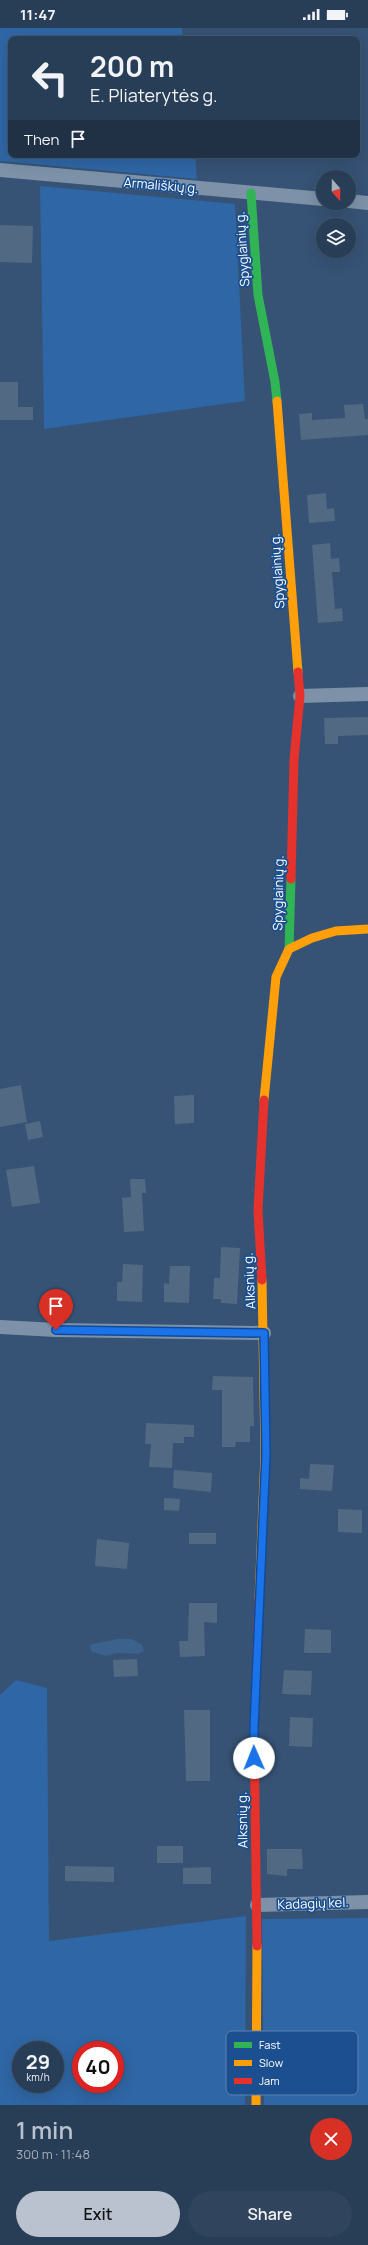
<!DOCTYPE html>
<html lang="en">
<head>
<meta charset="utf-8">
<style>
  :root { --surface:#283e57; --page:#30455d; --text:#f1f3f6; --muted:#a5aeba; --line:#44576d; --accent:#b9c2ce }
  body { margin:0; font-family:Manrope,sans-serif; background:var(--page); color:var(--text); height:100vh; display:flex; flex-direction:column; font-size:15px; white-space:nowrap }
  * { box-sizing:border-box; margin:0 }
  p { font-size:13px; color:var(--muted) }
  .icon { flex:none; width:22px; height:22px; fill:none; stroke:currentColor; stroke-width:2; stroke-linecap:round; stroke-linejoin:round }
  .map { position:relative; height:2077px; overflow:hidden }
  .sheet { display:flex; flex-direction:column; background:var(--surface); flex:1 }
  .sheet>* { flex:none }
  .hud { position:absolute; left:8px; top:8px; width:352px; height:122px; border-radius:8px; box-shadow:0 4px 16px #0002,0 0 0 1px var(--line); background:#283e57; color:var(--text); overflow:hidden }
  .needle { width:26px; rotate:160deg }
  .buttons { position:absolute; left:316px; top:142px; display:grid; gap:8px }
  .buttons a { display:grid; place-items:center; width:40px; height:40px; border-radius:50%; background:var(--surface); box-shadow:0 4px 16px #0002,0 0 0 1px var(--line); font-size:20px }
  .speed { position:absolute; left:12px; top:2013px; display:flex; gap:8px; font-size:20px; font-weight:700; text-align:center }
  .speed>* { display:grid; place-content:center; width:52px; height:52px; border-radius:50%; background:var(--surface); box-shadow:0 4px 16px #0002,0 0 0 1px var(--line); line-height:1 }
  .speed small { font-size:10px; font-weight:400 }
  .speed .limit { border:6px solid #d22; background:#fff; color:#111 }
  .pin { position:absolute; display:grid; place-items:center; width:34px; height:34px; color:#fff; margin:-41px -17px; border-radius:50% 50% 50% 0; rotate:-45deg; box-shadow:0 0 4px #0007 }
  .pin .icon { rotate:45deg }
  .me { position:absolute; width:44px; margin:-22px; rotate:359deg; stroke-linejoin:round; filter:drop-shadow(0 0 3px #0008) }
  .turn { display:flex; align-items:center; gap:14px; height:84px; padding:0 16px; font-size:18px }
  .turn .icon { width:52px; height:52px; stroke-width:2.5 }
  .turn b { display:block; font-size:28px; line-height:34px }
  .then { display:flex; align-items:center; height:38px; padding:0 16px; background:#0003; gap:8px; font-size:15px }
  .round { display:grid; place-items:center; flex:none; width:42px; height:42px; border-radius:21px; background:var(--page) }
  .head { display:flex; align-items:center; justify-content:space-between; height:68px; padding:0 16px }
  h1 { font-size:24px; font-weight:600; line-height:30px; color:var(--accent) }
  .cta { display:flex; gap:8px; margin-top:auto; padding:8px 16px }
  .cta a { flex:1; height:46px; border-radius:24px; background:var(--accent); color:#111; font-size:16px; font-weight:600; line-height:46px; text-align:center }
  .cta a+a { background:var(--page); color:var(--text) }
  .status { display:flex; justify-content:space-between; align-items:center; height:28px; padding:0 20px; background:var(--surface); direction:ltr }
  .status svg { height:11px; fill:currentColor }
  .map>svg:first-child { display:block }
</style>
</head>
<body>
<div class="status"><b>11:47</b><svg viewBox="0 0 49 12"><path d="M0 12V9h3v3zM5 12V6h3v6zM10 12V3h3v9zM15 12V0h3v12zM26 1h20v11H26zM47 4h2v5h-2z"/></svg></div>
<div class="map">
<svg width="368" height="2077" viewBox="0 0 368 2077">
  <rect width="100%" height="100%" fill="#365274"/>
  <!-- green -->
  <g fill="#2f66a5" fill-rule="evenodd">
    <path d="M0 0H182L183 11H11V127H195L197 151 0 133Z"/>
    <path d="M40 158 235 176 245 373 44 401Z"/>
    <path d="M16 1652 47 1660 49 1913 246 1888 245 2077H0V1667ZM21 2022H55V2056H21ZM81 2022H115V2056H81Z"/>
    <path d="M368 1890V2077H264L262 1891Z"/>
  </g>
  <!-- water -->
  <path fill="#3b618d" d="M117 1611H132L142 1617 144 1623 138 1626 117 1625 106 1628 92 1624 90 1618 92 1616Z"/>
  <!-- building -->
  <g fill="#526984">
    <path d="M0 197 33 198 32 235 0 234Z"/>
    <path d="M0 354H18V379H33V392H0Z"/>
    <path d="M363 376 365 391H368V407L301 412 299 386 312 385V392L345 390 344 377Z"/>
    <path d="M326 465 327 481 334 480 335 493 309 495 307 467Z"/>
    <path d="M330 515 331 531 339 530 340 544H332L335 581 342 580 343 593 318 595 312 517Z"/>
    <path d="M368 689V707L338 708V716H325L324 690Z"/>
    <path d="M21 1057 27 1094 0 1099V1061Z"/>
    <path d="M194 1067V1095L175 1096 174 1068Z"/>
    <path d="M40 1093 43 1109 28 1112 25 1096Z"/>
    <path d="M34 1138 40 1175 12 1179 6 1142Z"/>
    <path d="M130 1151H145L146 1165H142L144 1203 124 1204 122 1170 131 1169Z"/>
    <path d="M221 1219 240 1220 237 1276 221 1275V1271H213L214 1250H220Z"/>
    <path d="M123 1236 143 1237 142 1274 117 1273V1254H122Z"/>
    <path d="M170 1238H190L189 1275 164 1274V1255L169 1256Z"/>
    <path d="M213 1348 253 1349 254 1398H250V1414H236L235 1419H222V1362H212Z"/>
    <path d="M146 1395 194 1397V1409H184V1415H173L172 1440 149 1439 151 1416H145Z"/>
    <path d="M310 1436 334 1437 332 1463 300 1461V1450L309 1451Z"/>
    <path d="M174 1442 212 1445 211 1464 173 1460Z"/>
    <path d="M164 1470 180 1471 179 1483 164 1482Z"/>
    <path d="M338 1481 362 1482V1505L338 1504Z"/>
    <rect x="189" y="1505" width="27" height="11"/>
    <path d="M97 1511 129 1515 127 1541 95 1538Z"/>
    <path d="M189 1575H217V1595L204 1594 205 1628 180 1629 179 1613H188Z"/>
    <path d="M305 1601 331 1602V1625H304Z"/>
    <path d="M137 1631 138 1648 114 1649 113 1632Z"/>
    <path d="M284 1642 312 1643 311 1667 282 1666Z"/>
    <path d="M184 1682H210V1753H186Z"/>
    <path d="M290 1689 313 1690 312 1719 289 1718Z"/>
    <rect x="157" y="1818" width="26" height="17"/>
    <path d="M267 1821H302L303 1841H287V1848L267 1846Z"/>
    <path d="M65 1838 114 1839V1854L65 1853Z"/>
    <path d="M211 1839V1856H183V1840Z"/>
  </g>
  <g fill="none" stroke-linecap="round" stroke-linejoin="round">
    <!-- street -->
    <g stroke="#7d92a8" stroke-width="14">
      <path d="M0 142 323 171"/>
      <path d="M349 173 368 175"/>
      <path d="M300 668 368 666"/>
      <path d="M0 1299 56 1302 264 1305"/>
      <path d="M257 1877 368 1874"/>
    </g>
    <!-- fast -->
    <g stroke="#30b455" stroke-width="9">
      <path d="M251 165 258 267 275 354 277 373"/>
      <path d="M289 921 291 851"/>
    </g>
    <!-- slow -->
    <g stroke="#ff9f0a" stroke-width="9">
      <path d="M277 373 298 644"/>
      <path d="M264 1072 276 949 289 921 312 910 336 903 368 901"/>
      <path d="M259 1570 265 1426 262 1252"/>
      <path d="M256 2077 257 1918"/>
    </g>
    <!-- jam -->
    <g stroke="#e5322d" stroke-width="9">
      <path d="M291 851 294 731 300 668 298 644"/>
      <path d="M262 1252 258 1182 264 1072"/>
      <path d="M257 1918 254 1700 259 1570"/>
    </g>
  </g>
  <g fill="none" stroke-linecap="round" stroke-linejoin="round">
    <!-- route casing -->
    <g stroke="#114b97" stroke-width="10">
      <path id="route" d="M56 1302 264 1305 266 1426 254 1700V1730"/>
    </g>
    <!-- route -->
    <use href="#route" stroke="#1a73e8" stroke-width="7"/>
  </g>
  <g text-anchor="middle" stroke-width="3.5" stroke-linejoin="round" paint-order="stroke">
    <!-- street labels -->
    <g font-size="13" fill="#fff" stroke="#1b4f8f">
      <text transform="translate(161 157) rotate(5)" y="5">Armališkių g.</text>
      <text transform="translate(242 221) rotate(-94)" y="5">Spyglainių g.</text>
      <text transform="translate(277 543) rotate(-94)" y="5">Spyglainių g.</text>
      <text transform="translate(278 865) rotate(-89)" y="5">Spyglainių g.</text>
      <text transform="translate(249 1253) rotate(-93)" y="5">Alksnių g.</text>
      <text transform="translate(242 1792) rotate(-91)" y="5">Alksnių g.</text>
      <text transform="translate(313 1875) rotate(-2)" y="5">Kadagių kel.</text>
    </g>
  </g>
  <!-- legend -->
  <rect x="226" y="2003" width="132" height="64" rx="6" fill="#1b4f8f" stroke="#5f84b1" stroke-width="1"/>
  <rect x="234" y="2014" width="18" height="6" fill="#30b455"/>
  <rect x="234" y="2032" width="18" height="6" fill="#ff9f0a"/>
  <rect x="234" y="2050" width="18" height="6" fill="#e5322d"/>
  <g font-size="11" fill="#fff">
    <text x="259" y="2021">Fast</text>
    <text x="259" y="2039">Slow</text>
    <text x="259" y="2057">Jam</text>
  </g>
</svg>
<div class="buttons">
<a><svg class="needle" viewBox="-14 -14 28 28"><path d="M0-13l5 13h-10z" fill="#e53935"/><path d="M0 13l5-13h-10z" fill="#a5aeba"/></svg></a>
<a><svg class="icon" aria-label="layers" viewBox="0 0 24 24"><path d="M12 4l9 5-9 5-9-5zM3 14l9 5 9-5"/></svg></a>
</div>
<div class="speed"><div>29<small>km/h</small></div><div class="limit">40</div></div>
<div class="pin" style="left:56px;top:1302px;background:#d93025"><svg class="icon" aria-label="arrive" viewBox="0 0 24 24"><path d="M6 21V4h12l-3 4 3 4H6"/></svg></div>
<svg class="me" style="left:254px;top:1730px" viewBox="-20 -20 40 40"><circle r="19" fill="#fff"/><path d="M0-13L10 11 0 6-10 11z" fill="#1a73e8"/></svg>
<div class="hud">
<div class="turn"><svg class="icon" aria-label="left" viewBox="0 0 24 24"><path d="M17 20v-9H6M10 6l-5 5 5 5"/></svg><div><b>200 m</b>E. Pliaterytės g.</div></div>
<div class="then">Then<svg class="icon" aria-label="arrive" viewBox="0 0 24 24"><path d="M6 21V4h12l-3 4 3 4H6"/></svg></div>
</div>
</div>
<section class="sheet">
<div class="head"><div><h1>1 min</h1><p>300 m · 11:48</p></div><a class="round" style="background:#d93025;color:#fff"><svg class="icon" aria-label="close" viewBox="0 0 24 24"><path d="M6 6l12 12M18 6L6 18"/></svg></a></div>
<div class="cta"><a>Exit</a><a>Share</a></div>
</section>
</body>
</html>
